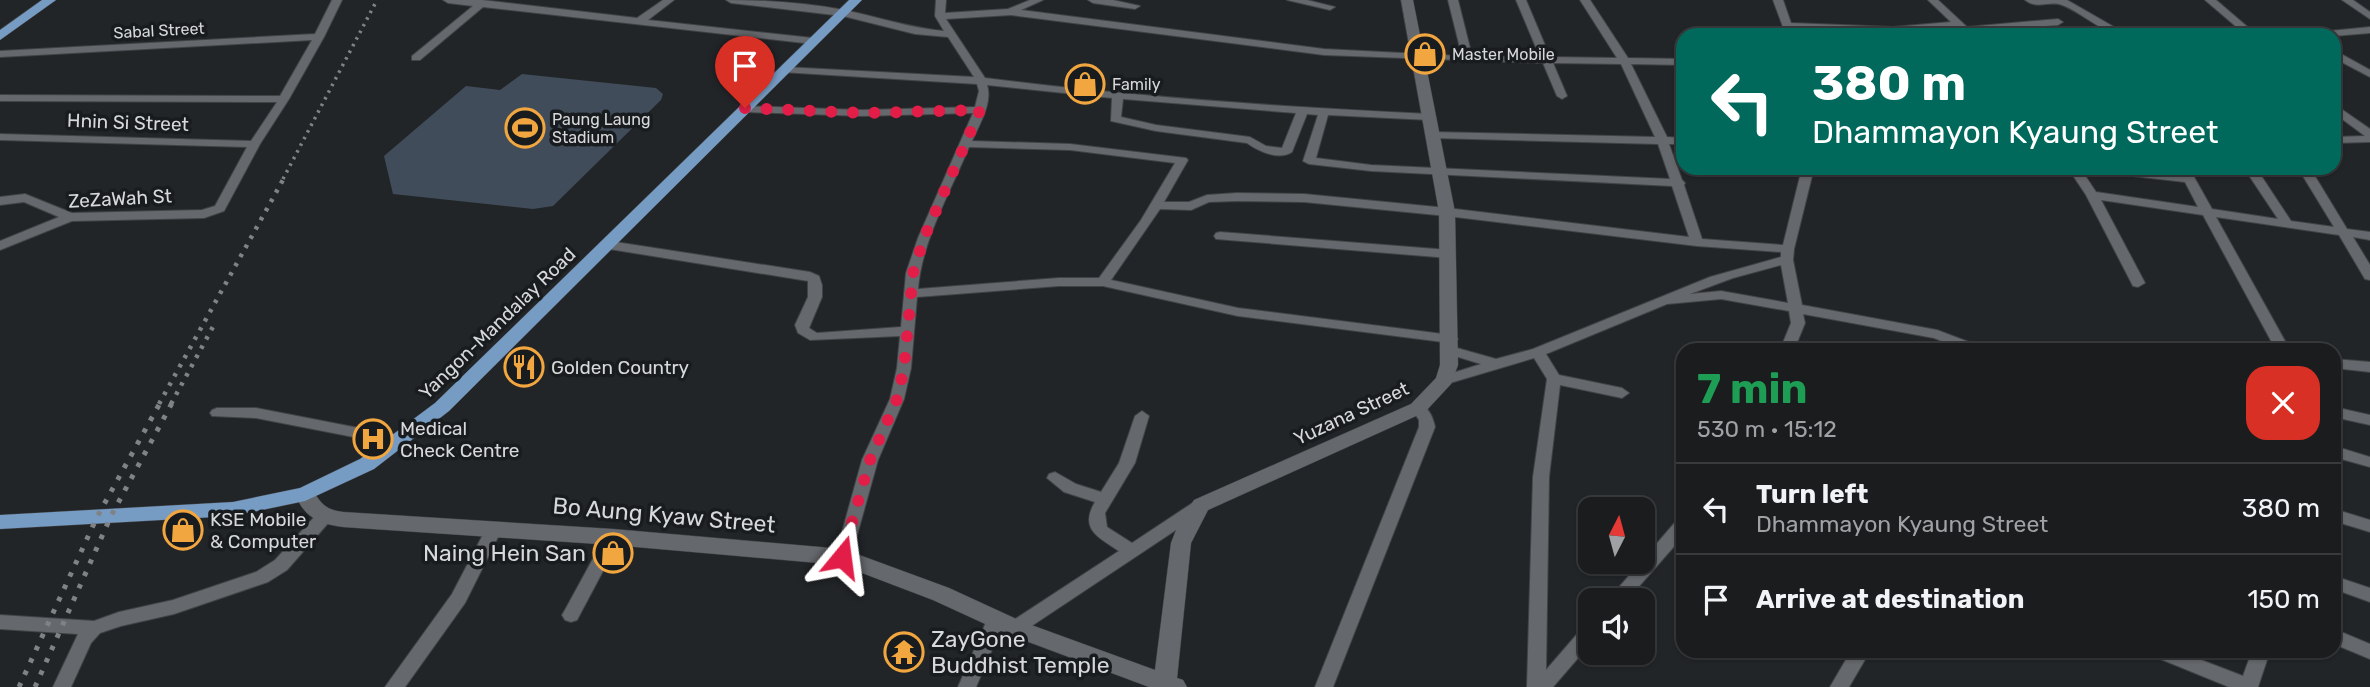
<!DOCTYPE html>
<html lang="en">
<head>
<meta charset="utf-8">
<style>
  :root { --surface:#1a1c1e; --page:#27292b; --text:#f1f3f6; --muted:#9fa1a4; --line:#383a3c }
  body { margin:0; font-family:Rubik,sans-serif; background:var(--page); color:var(--text); height:100vh; display:flex; flex-direction:column; font-size:26px; white-space:nowrap }
  * { box-sizing:border-box; margin:0 }
  p { font-size:23px; color:var(--muted) }
  .icon { flex:none; width:38px; height:38px; fill:none; stroke:currentColor; stroke-width:2; stroke-linecap:round; stroke-linejoin:round }
  .map { position:relative; flex:1; overflow:hidden }
  .drawer { position:absolute; left:1676px; top:343px; width:665px; height:315px; display:flex; flex-direction:column; background:var(--surface); border-radius:21px; box-shadow:0 2px 5px #0004,0 0 0 2px var(--line) }
  .drawer>* { flex:none }
  .guide { position:absolute; left:1676px; top:28px; width:665px; height:147px; border-radius:21px; box-shadow:0 2px 5px #0004,0 0 0 2px var(--line); background:#00695c; color:#fff; overflow:hidden }
  .needle { width:46px; rotate:6deg }
  .fabs { position:absolute; left:1578px; top:497px; display:grid; gap:14px }
  .fabs a { display:grid; place-items:center; width:77px; height:77px; border-radius:14px; background:var(--surface); box-shadow:0 2px 5px #0004,0 0 0 2px var(--line); font-size:35px }
  .pin { position:absolute; display:grid; place-items:center; width:60px; height:60px; color:#fff; margin:-72px -30px; border-radius:50% 50% 50% 0; rotate:-45deg; box-shadow:0 0 7px #0007 }
  .pin .icon { rotate:45deg }
  .me { position:absolute; width:77px; margin:-38px; rotate:16deg; stroke-linejoin:round; filter:drop-shadow(0 0 5px #0008) }
  .turn { display:flex; align-items:center; gap:24px; height:147px; padding:0 21px; font-size:32px }
  .turn .icon { width:91px; height:91px; stroke-width:2.5 }
  .turn b { display:block; font-size:49px; line-height:60px }
  .round { display:grid; place-items:center; flex:none; width:74px; height:74px; border-radius:21px; background:var(--page) }
  .overview { display:flex; align-items:center; justify-content:space-between; height:119px; padding:0 21px }
  h1 { font-size:42px; font-weight:700; line-height:52px; color:#1e9e55 }
  ul { padding:0; list-style:none }
  li { display:flex; align-items:center; gap:21px; height:91px; padding:0 21px; border-top:2px solid var(--line) }
  li div { flex:1 }
  li b { display:block; font-size:26px }
  li em { font-style:normal }
  .map>svg:first-child { display:block }
</style>
</head>
<body>
<div class="map">
<svg width="2370" height="687" viewBox="0 0 2370 687">
  <rect width="100%" height="100%" fill="#222528"/>
  <!-- green -->
  <path fill="#404c5a" d="M522 74 656 88 663 94 661 100 553 206 533 209 393 194 384 156 466 86 500 90Z"/>
  <g fill="none" stroke-linecap="round" stroke-linejoin="round">
    <!-- minor casing -->
    <g stroke="#414345" stroke-width="2">
      <g id="minor">
        <path d="M332 0H342L324 37 289 99 260 144 224 211 204 218 72 221 0 250V241L59 217 24 202 0 205V197L25 194 72 213 202 210 215 206 247 147 0 140V134L251 141 277 102 0 101V95L280 96 312 40 0 57V51L315 34Z"/>
        <path d="M443 0H482L637 18 663 0H674L648 20 813 38 818 41 813 44 483 7 420 60H412V56L473 6 448 3Z"/>
        <path d="M726 0C765 0 806 3 844 10 878 17 910 28 944 31L935 16 936 0H946L945 13 1008 9 1030 0H1043L1021 10 1324 49 1462 56 1448 0H1458L1472 56 1540 57 1516 0H1526L1550 57 1617 58 1580 0H1590L1628 58 1684 59V65L1631 64 1667 137 1684 138V144H1669L1682 180 1685 183 1684 185 1702 239 1783 245 1802 168H1814L1794 249 1793 260 1802 305 1937 330 1982 347 1984 350H1964L1934 338 1803 314 1805 323 1794 350H1780L1791 323 1789 311 1721 299 1667 304 1546 354 1559 375 1622 388 1629 393 1622 398 1560 385 1549 477 1546 670 1585 625 1591 623V643L1553 687H1527L1533 477 1547 379 1534 358 1450 383H1440L1438 380 1440 377 1481 364 1445 353 1443 350 1450 346 1496 359 1533 349 1710 277 1781 257V252L1697 246 1447 216 1304 202 1237 201 1209 202 1191 210 1160 209 1111 280 1238 308 1451 335 1458 339 1451 343 1238 316 1103 286H1059L917 297 911 368 904 399 878 460 851 557 849 561 843 563 837 561 835 557 862 460 890 399 897 368 900 336 810 340 798 333 795 325 808 297V281L609 249 603 245 609 241 810 272 819 276 822 285V297L809 328 817 333 901 327 906 273 918 238 973 113 862 116 745 112 740 109 745 106 862 110 975 107 979 91 977 84 781 72 780 70 785 67 974 77 948 37 915 34 843 16 731 3ZM1011 15 1324 55 1543 63 1557 96 1562 99 1567 96 1553 63 1621 64 1655 137 1433 132 1427 135 1433 138 1658 144 1670 179 1371 165 1316 158 1328 115 1430 120 1435 117 1430 114C1281 107 1132 97 985 78L946 19ZM987 85 1112 98 1111 121 1156 131 1247 143C1258 151 1279 161 1292 152L1307 114 1318 115 1303 161 1309 164 1371 171 1672 186 1689 237 1447 208 1304 194 1237 193 1207 195 1189 202H1164L1188 160 1186 158 1070 144 972 141C979 125 993 103 987 85ZM1123 99 1296 113 1282 148 1266 146 1250 137 1156 125 1121 117ZM969 147 1070 150 1175 163 1141 220 1099 278H1059L918 289C922 240 950 193 969 147ZM1781 265 1788 303 1721 291 1690 294 1733 278Z"/>
        <path d="M1088 0H1113L1140 6 1135 9 1093 3Z"/>
        <path d="M1287 0H1307L1335 7 1330 10Z"/>
        <path d="M1773 0H1783L1791 23 1893 27 1951 22 1928 0H1938L1967 27 2058 19 2063 22 2058 25 2032 27 2041 35H2030L2021 28 1966 33 1956 27 1893 33 1794 29 1796 35H1786Z"/>
        <path d="M2025 0H2067L2128 35C2103 35 2085 14 2062 5 2050 0 2037 10 2025 0Z"/>
        <path d="M2205 0H2216L2257 35H2246Z"/>
        <path d="M2342 0H2353L2370 12V19Z"/>
        <path d="M2370 27V33L2334 36 2314 35 2319 32Z"/>
        <path d="M2334 50 2370 70V77L2334 58Z"/>
        <path d="M2334 104 2370 129V142L2334 143V137L2365 136 2334 113Z"/>
        <path d="M2068 168H2080L2096 192 2198 207 2185 182 2089 171 2083 168H2121L2181 175 2177 168H2189L2212 209 2278 219 2244 168H2256L2291 221 2334 227 2298 168H2310L2347 229 2370 232V240L2353 237 2370 265V280L2365 279 2339 235 2216 217 2290 350H2276L2203 215 2101 200 2145 283 2138 287 2133 286 2086 195Z"/>
        <path d="M1220 232 1449 250 1455 254 1449 258 1216 239 1214 236 1216 233Z"/>
        <path d="M2334 359 2370 362V372L2334 368Z"/>
        <path d="M1418 403C1428 406 1433 417 1435 427L1333 687H1315L1419 427V420L1411 408Z"/>
        <path d="M2334 407 2370 415V425L2334 417Z"/>
        <path d="M217 408H256L400 436 405 437 408 441 405 445 400 446 256 418 212 416 210 413 212 410Z"/>
        <path d="M1142 411 1149 416 1135 463 1105 513 1107 527 1132 543 1194 502H1206L1208 506 1206 510 1021 633 1015 635 1009 633 1006 628 1009 623 1119 551C1098 537 1079 529 1095 502L1064 492 1047 478 1049 474 1055 472 1076 484 1101 492 1119 463 1135 416Z"/>
        <path d="M2334 446 2370 457V467L2334 457Z"/>
        <path d="M2334 509 2370 520V532L2334 521Z"/>
        <path d="M324 511 330 513 332 517 330 521 287 570 268 582 174 614 121 626 100 633 91 643 71 687H53L78 634 0 629V615L94 621 119 612 173 600 256 572 275 560 318 513Z"/>
        <path d="M1684 517V535L1627 600H1608L1678 519Z"/>
        <path d="M494 523 500 525 502 529 465 603 405 687H385L452 594 488 525Z"/>
        <path d="M613 531 619 533 621 537 577 620 571 622 565 620 562 615 565 610 607 533Z"/>
        <path d="M2334 576 2370 588V602L2334 589Z"/>
        <path d="M996 613 1002 615 1005 620 976 687H958L987 620 990 615Z"/>
        <path d="M2334 629 2370 644V659L2334 644Z"/>
        <path d="M1851 651H1870L1849 687H1830Z"/>
        <path d="M2150 651H2178L2243 676 2252 651H2270L2258 687H2229L2153 656Z"/>
      </g>
    </g>
    <!-- tertiary casing -->
    <g stroke="#414345" stroke-width="1">
      <path id="tertiary" d="M1401 0H1413L1455 212 1458 365 1451 384 1425 412 1208 510 1191 543 1177 678 1183 680 1187 687H1149L1007 634 933 600 841 565 613 545 343 527C319 524 304 517 295 494L298 489H312C321 504 326 510 343 512L613 529 843 549 949 588 1023 622 1155 670 1171 543 1178 525 1194 500 1411 404 1436 378 1440 365 1439 212Z"/>
    </g>
    <!-- primary casing -->
    <g stroke="#414345" stroke-width="1">
      <g id="primary">
        <path d="M42 0H56L0 40V30Z"/>
        <path d="M849 0H862L449 411 374 469 305 501 233 516 0 529V515L233 502 300 488 360 459 435 403Z"/>
      </g>
    </g>
    <!-- minor -->
    <use href="#minor" fill="#65686c" fill-rule="evenodd"/>
    <!-- tertiary -->
    <use href="#tertiary" fill="#65686c" fill-rule="evenodd"/>
    <!-- primary -->
    <use href="#primary" fill="#779cc4" fill-rule="evenodd"/>
    <!-- rail-far2 -->
    <path stroke="#808385" stroke-width="3.5" stroke-dasharray="2.5 5" stroke-linecap="butt" d="M283 179 377 0"/>
    <!-- rail-far1 -->
    <g stroke="#808385" stroke-width="4.5" stroke-dasharray="3.5 7" stroke-linecap="butt">
      <path d="M159 404 284 178"/>
      <path d="M171 404 215 323"/>
    </g>
    <!-- rail -->
    <g stroke="#808385" stroke-width="5" stroke-dasharray="4.5 9" stroke-linecap="butt">
      <path d="M19 687 97 517 160 403"/>
      <path d="M35 687 111 516 172 403"/>
    </g>
  </g>
  <g fill="none" stroke-linecap="round" stroke-linejoin="round">
    <!-- route -->
    <path stroke="#e11d48" stroke-width="12" stroke-dasharray="0 21.6" d="M745 108 862 113 980 110 924 238 913 273 904 368 897 399 870 460 842 557"/>
  </g>
  <!-- icons -->
  <defs>
    <g id="shop-ring" transform="scale(2.0125)"><circle r="9.5" fill="#191c1f" stroke="#f1a640" stroke-width="1.5"/><path d="M-5-2.5h2.3a2.7 3.5 0 0 1 5.4 0H5L5.5 6h-11ZM-1.5-2.5h3a1.5 2.3 0 0 0-3 0Z" fill="#f1a640"/></g>
    <g id="stadium-ring" transform="scale(2.0125)"><circle r="9.5" fill="#191c1f" stroke="#f1a640" stroke-width="1.5"/><path d="M0-5a6.5 5 0 1 0 0 10a6.5 5 0 1 0 0-10ZM-3.5-1.8h7v3.6h-7Z" fill="#f1a640"/></g>
    <g id="restaurant-ring" transform="scale(2.0125)"><circle r="9.5" fill="#191c1f" stroke="#f1a640" stroke-width="1.5"/><path d="M-5-6h1v4h1v-4h1v4h1v-4h1v5L-1.5 .5V6h-2V.5L-5-1ZM5-6V6H3V1.5H1.5Q1.5-4 5-6Z" fill="#f1a640"/></g>
    <g id="hospital-ring" transform="scale(2.0125)"><circle r="9.5" fill="#191c1f" stroke="#f1a640" stroke-width="1.5"/><path d="M-5-5h3v3.5h4V-5h3V5h-3V1.5h-4V5h-3Z" fill="#f1a640"/></g>
    <g id="temple-ring" transform="scale(2.0125)"><circle r="9.5" fill="#191c1f" stroke="#f1a640" stroke-width="1.5"/><path d="M0-6L5-2H3V0L6.5 2.5H4V6H1.5V3h-3V6H-4V2.5H-6.5L-3 0V-2H-5Z" fill="#f1a640"/></g>
  </defs>
  <g fill-rule="evenodd">
    <use href="#shop-ring" x="1425" y="54"/>
    <use href="#shop-ring" x="1085" y="84"/>
    <use href="#stadium-ring" x="525" y="128"/>
    <use href="#restaurant-ring" x="524" y="367"/>
    <use href="#hospital-ring" x="373" y="439"/>
    <use href="#shop-ring" x="183" y="530"/>
    <use href="#shop-ring" x="613" y="553"/>
    <use href="#temple-ring" x="904" y="652"/>
  </g>
  <g text-anchor="middle" stroke-width="7" stroke-linejoin="round" paint-order="stroke">
    <!-- far-street labels -->
    <g font-size="16" fill="#d6d8da" stroke="#191c1f">
      <text transform="translate(159 30) rotate(-3)" y="6">Sabal Street</text>
    </g>
    <!-- far-poi labels -->
    <g font-size="16" fill="#d6d8da" stroke="#191c1f" text-anchor="start">
      <text x="1452" y="60">Master Mobile</text>
      <text x="1112" y="90">Family</text>
      <text x="552" y="125">Paung Laung<tspan x="552" dy="18">Stadium</tspan></text>
    </g>
    <!-- street labels -->
    <g font-size="19" fill="#d6d8da" stroke="#191c1f">
      <text transform="translate(128 122) rotate(2)" y="7">Hnin Si Street</text>
      <text transform="translate(120 198) rotate(-3)" y="7">ZeZaWah St</text>
      <text transform="translate(497 323) rotate(-44)" y="7">Yangon-Mandalay Road</text>
      <text transform="translate(1351 413) rotate(-25)" y="7">Yuzana Street</text>
    </g>
    <!-- poi labels -->
    <g font-size="19" fill="#d6d8da" stroke="#191c1f" text-anchor="start">
      <text x="551" y="374">Golden Country</text>
      <text x="400" y="435">Medical<tspan x="400" dy="22">Check Centre</tspan></text>
      <text x="210" y="526">KSE Mobile<tspan x="210" dy="22">&amp; Computer</tspan></text>
    </g>
    <!-- near-street labels -->
    <g font-size="23" fill="#d6d8da" stroke="#191c1f">
      <text transform="translate(664 515) rotate(5)" y="8">Bo Aung Kyaw Street</text>
    </g>
    <!-- near-poi labels -->
    <g font-size="23" fill="#d6d8da" stroke="#191c1f" text-anchor="end">
      <text x="586" y="561">Naing Hein San</text>
      <text x="931" y="647" text-anchor="start">ZayGone<tspan x="931" dy="26">Buddhist Temple</tspan></text>
    </g>
  </g>
</svg>
<div class="fabs">
<a><svg class="needle" viewBox="-14 -14 28 28"><path d="M0-13l5 13h-10z" fill="#e53935"/><path d="M0 13l5-13h-10z" fill="#9fa1a4"/></svg></a>
<a><svg class="icon" aria-label="sound" viewBox="0 0 24 24"><path d="M4 9h4l5-4v14l-5-4H4zM17 9q2 3 0 6"/></svg></a>
</div>
<div class="pin" style="left:745px;top:108px;background:#d93025"><svg class="icon" aria-label="arrive" viewBox="0 0 24 24"><path d="M6 21V4h12l-3 4 3 4H6"/></svg></div>
<svg class="me" style="left:842px;top:557px" viewBox="-20 -20 40 40"><path d="M0-17L14 15 0 8-14 15z" fill="#e11d48" stroke="#fff" stroke-width="4"/></svg>
<div class="guide">
<div class="turn"><svg class="icon" aria-label="left" viewBox="0 0 24 24"><path d="M17 20v-9H6M10 6l-5 5 5 5"/></svg><div><b>380 m</b>Dhammayon Kyaung Street</div></div>
</div>
<section class="drawer">
<div class="overview"><div><h1>7 min</h1><p>530 m · 15:12</p></div><a class="round" style="background:#d93025;color:#fff"><svg class="icon" aria-label="close" viewBox="0 0 24 24"><path d="M6 6l12 12M18 6L6 18"/></svg></a></div>
<ul>
<li><svg class="icon" aria-label="left" viewBox="0 0 24 24"><path d="M17 20v-9H6M10 6l-5 5 5 5"/></svg><div><b>Turn left</b><p>Dhammayon Kyaung Street</p></div><em>380 m</em></li>
<li><svg class="icon" aria-label="arrive" viewBox="0 0 24 24"><path d="M6 21V4h12l-3 4 3 4H6"/></svg><div><b>Arrive at destination</b></div><em>150 m</em></li>
</ul>
</section>
</div>
</body>
</html>
